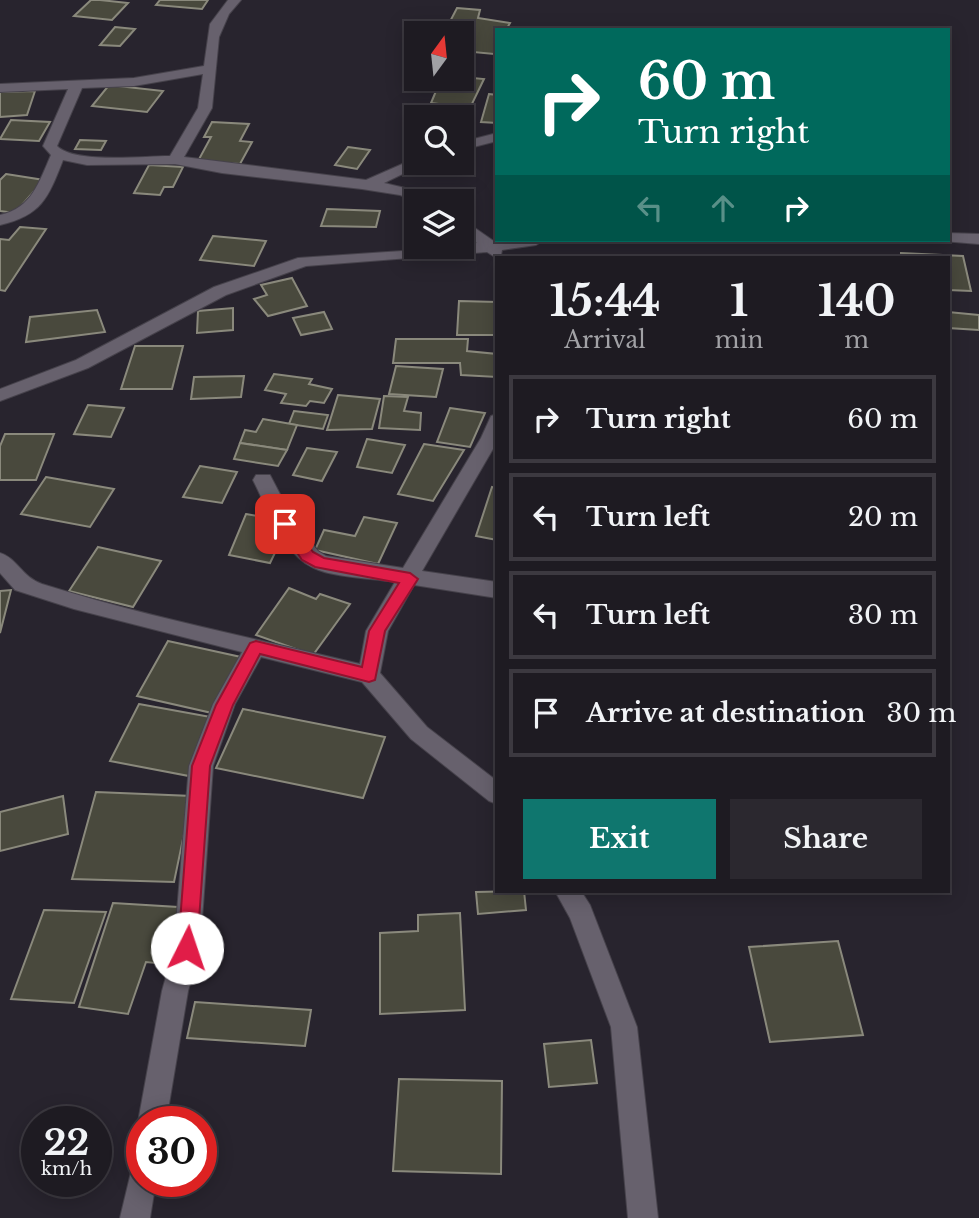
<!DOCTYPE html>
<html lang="en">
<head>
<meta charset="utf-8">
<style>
  :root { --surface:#1e1b22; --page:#2b282f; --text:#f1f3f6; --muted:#a1a1a5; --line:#3c3940; --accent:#0f766e }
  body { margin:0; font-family:"Libre Baskerville",serif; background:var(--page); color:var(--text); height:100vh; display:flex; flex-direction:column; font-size:26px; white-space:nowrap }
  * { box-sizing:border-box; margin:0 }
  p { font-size:23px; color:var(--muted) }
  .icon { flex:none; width:38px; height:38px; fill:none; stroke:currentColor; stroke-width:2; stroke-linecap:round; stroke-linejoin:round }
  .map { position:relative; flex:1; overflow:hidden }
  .sheet { position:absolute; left:495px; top:256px; width:455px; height:637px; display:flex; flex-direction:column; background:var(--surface); border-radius:0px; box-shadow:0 4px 18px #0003,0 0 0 2px var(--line) }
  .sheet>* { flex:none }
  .guide { position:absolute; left:495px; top:28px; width:455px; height:214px; border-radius:0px; box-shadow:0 4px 18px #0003,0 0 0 2px var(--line); background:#00695c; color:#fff; overflow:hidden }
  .needle { width:46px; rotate:15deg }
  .controls { position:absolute; left:404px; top:21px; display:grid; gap:14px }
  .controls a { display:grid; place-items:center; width:70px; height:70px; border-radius:0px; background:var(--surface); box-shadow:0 4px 18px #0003,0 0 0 2px var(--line); font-size:35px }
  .speed { position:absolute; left:21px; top:1106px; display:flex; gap:14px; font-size:35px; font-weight:700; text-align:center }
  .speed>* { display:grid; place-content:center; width:91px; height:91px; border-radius:50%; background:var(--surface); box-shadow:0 4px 18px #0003,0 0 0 2px var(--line); line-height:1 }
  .speed small { font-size:18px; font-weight:400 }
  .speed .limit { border:10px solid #d22; background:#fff; color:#111 }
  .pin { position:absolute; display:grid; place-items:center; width:60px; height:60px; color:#fff; margin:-30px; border-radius:14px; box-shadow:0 4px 10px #0006 }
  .me { position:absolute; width:77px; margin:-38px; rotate:4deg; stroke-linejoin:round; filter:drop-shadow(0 0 5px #0008) }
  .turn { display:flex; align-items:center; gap:24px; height:147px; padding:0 28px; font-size:32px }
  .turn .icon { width:91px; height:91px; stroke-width:2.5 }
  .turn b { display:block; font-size:49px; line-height:60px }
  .lanes { display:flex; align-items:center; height:66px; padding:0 28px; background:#0003; justify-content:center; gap:35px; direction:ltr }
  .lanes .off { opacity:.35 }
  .eta { display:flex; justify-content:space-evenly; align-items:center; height:119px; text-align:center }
  .eta b { font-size:42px; font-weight:700; line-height:49px }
  .action { display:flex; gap:14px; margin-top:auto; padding:14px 28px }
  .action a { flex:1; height:80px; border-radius:0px; background:var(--accent); color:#fff; font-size:28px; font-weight:700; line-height:80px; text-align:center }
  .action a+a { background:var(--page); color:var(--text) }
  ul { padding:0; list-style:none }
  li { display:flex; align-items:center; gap:21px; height:88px; margin:0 14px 10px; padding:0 14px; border:4px solid var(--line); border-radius:0px }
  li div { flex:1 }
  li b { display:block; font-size:26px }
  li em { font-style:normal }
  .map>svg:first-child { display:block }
</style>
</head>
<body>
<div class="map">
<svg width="979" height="1218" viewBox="0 0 979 1218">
  <rect width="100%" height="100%" fill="#28242e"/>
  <!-- building -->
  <g fill="#49493d" stroke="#8a897c" stroke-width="2">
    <path d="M91 0H100L128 3 112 20 74 16Z"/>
    <path d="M160 0H208L202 9 156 5Z"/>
    <path d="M457 8 480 10 478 18 510 23 506 30H497V48L494 54 463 51 462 53V33H444Z"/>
    <path d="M115 27 135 29 120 46 100 45Z"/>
    <path d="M462 77 484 79 470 108 431 103 441 79Z"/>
    <path d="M109 85 163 91 147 112 92 106Z"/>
    <path d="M35 91 27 115 0 117V92Z"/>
    <path d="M489 94 497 95V123L481 122Z"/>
    <path d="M11 120 50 122 39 141 0 139Z"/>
    <path d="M212 122 249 124 240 141 252 142 240 164 198 161 211 137H204Z"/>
    <path d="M80 140 106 141 101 150 75 149Z"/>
    <path d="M348 147 370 150 357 169 335 165Z"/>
    <path d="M149 165 183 167 173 187H164L160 195 134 193Z"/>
    <path d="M6 174 44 180 15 213 0 211V180Z"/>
    <path d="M327 209 380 211 376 227 321 226Z"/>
    <path d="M20 227 46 229 5 291 0 290V239L9 240Z"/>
    <path d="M213 236 266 241 254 266 200 260Z"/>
    <path d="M901 253 963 256 971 291 948 290V257H901Z"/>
    <path d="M292 278 307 306 268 316 254 299 267 295 261 285Z"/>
    <path d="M459 301 497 302V335H457Z"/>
    <path d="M233 308V330L197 333 198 311Z"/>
    <path d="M97 310 105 332 26 342 30 317Z"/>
    <path d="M324 312 332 329 301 335 293 318Z"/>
    <path d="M948 312 979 315V330L948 328Z"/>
    <path d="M396 339H468L467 351 497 354V377L461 375 460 363H393Z"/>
    <path d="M135 346H183L172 389H121Z"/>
    <path d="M396 366 443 369 436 397 389 394Z"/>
    <path d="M274 374 312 379 309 384 332 389 324 403 310 401 306 406 281 403 286 394 265 390Z"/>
    <path d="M244 376 241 397 191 399 194 377Z"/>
    <path d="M338 395 380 399 372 429 327 430Z"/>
    <path d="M384 396 408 397 404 411 421 413 420 430 379 428Z"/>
    <path d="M88 405 124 408 111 437 74 434Z"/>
    <path d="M450 408 485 413 470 447 437 442Z"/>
    <path d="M294 411 328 415 323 429 289 424Z"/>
    <path d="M263 419 297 425 287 450 240 443 245 430 256 432Z"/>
    <path d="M5 434H54L36 480H0V446Z"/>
    <path d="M367 439 405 445 392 473 357 467Z"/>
    <path d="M240 443 287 450 278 466 234 459Z"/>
    <path d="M424 444 464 450 433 501 398 494Z"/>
    <path d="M307 448 337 452 322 481 293 475Z"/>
    <path d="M200 466 237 472 222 503 183 497Z"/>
    <path d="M46 477 114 489 90 527 21 514Z"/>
    <path d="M492 487 497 488V540L476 536Z"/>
    <path d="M246 514 281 520 276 531 285 532 270 563 229 555Z"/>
    <path d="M364 517 397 523 378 564 315 550 324 530 355 536Z"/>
    <path d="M98 547 161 561 133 607 69 591Z"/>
    <path d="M289 588 316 599 320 594 350 604 313 655 256 635Z"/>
    <path d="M11 590 0 633V591Z"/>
    <path d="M168 641 241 657 212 713 137 696Z"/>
    <path d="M139 704 216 718 189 776 110 761Z"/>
    <path d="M243 709 385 737 363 798 216 768Z"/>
    <path d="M96 792 192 796 174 882 72 879Z"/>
    <path d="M63 796 68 834 0 851V812Z"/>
    <path d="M524 891 526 910 478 914 476 892Z"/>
    <path d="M113 903 194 908 176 965 146 962 128 1014 79 1007Z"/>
    <path d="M44 910 106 912 74 1003 11 999Z"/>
    <path d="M460 913 465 1010 380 1014V933L418 931V915Z"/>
    <path d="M838 941 863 1035 770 1042 749 947Z"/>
    <path d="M195 1002 311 1010 305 1046 187 1038Z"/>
    <path d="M591 1040 597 1083 549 1087 544 1044Z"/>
    <path d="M399 1079 502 1081 501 1174 393 1171Z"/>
  </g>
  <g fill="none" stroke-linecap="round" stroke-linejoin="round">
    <!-- street casing -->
    <g stroke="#46424b" stroke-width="2">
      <g id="street">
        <path d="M228 0H241L229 14 219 37 212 108 184 157 366 180 416 158V163H423L421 165 384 183 418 191 435 201H417L400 195 362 189 222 173 175 164 87 165 63 160C48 198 42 215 0 225V215C32 208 39 182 51 155L43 146 68 89 0 92V84L134 78 204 66 210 24ZM203 74 198 108 170 156C145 156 74 164 57 146L82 88 134 86Z"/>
        <path d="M497 133V141L462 150V142Z"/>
        <path d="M462 219 495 242 544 240 536 245 502 250 501 255 495 257 487 252 306 266 226 295 88 368 0 401V389L76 360 214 287 298 258 462 247V244L477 243 462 232Z"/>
        <path d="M948 233 979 234V244L942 241 948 240Z"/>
        <path d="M497 414V442L422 571 497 582V598L414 585 388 631 380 673 427 727 497 781V804L489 801 411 739 362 682 261 657 235 704 213 766 200 948 188 991 166 1122H142V1131L138 1122 162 991 174 948 189 766 213 704 242 652 74 609 15 590 0 573V553C17 558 22 577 42 584 146 617 254 638 360 664L366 631 395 582C372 578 335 578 314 568 282 554 268 509 253 480L256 475H270L295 523 318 551 326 556 403 568 481 438 491 416Z"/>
        <path d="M555 891H581L590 905 637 1027 658 1218H628L611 1027 570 918Z"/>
        <path d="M142 1164V1181H156L150 1218H120L132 1168Z"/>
      </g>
    </g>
    <!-- street -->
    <use href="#street" fill="#67616d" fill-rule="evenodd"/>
  </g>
  <!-- route -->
  <path fill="#e11d48" stroke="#92132f" stroke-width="2" d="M285 519 290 520 313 552 324 558 410 573 418 579 385 631 375 680 369 682 260 654 233 705 210 766 197 948 194 954 187 957 181 954 178 948 192 766 216 705 250 643 256 641 362 667 369 631 399 583 315 567 302 560 278 524Z"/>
</svg>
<div class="controls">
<a><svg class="needle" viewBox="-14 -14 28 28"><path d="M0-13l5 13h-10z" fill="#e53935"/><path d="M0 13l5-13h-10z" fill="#a1a1a5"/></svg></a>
<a><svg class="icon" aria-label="search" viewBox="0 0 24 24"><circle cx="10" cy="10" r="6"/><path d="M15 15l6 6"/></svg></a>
<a><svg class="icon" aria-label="layers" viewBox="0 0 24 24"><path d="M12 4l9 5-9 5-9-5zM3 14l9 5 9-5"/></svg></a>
</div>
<div class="speed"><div>22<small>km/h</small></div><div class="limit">30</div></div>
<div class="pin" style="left:285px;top:524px;background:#d93025"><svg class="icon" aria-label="arrive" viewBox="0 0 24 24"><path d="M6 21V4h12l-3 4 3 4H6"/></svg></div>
<svg class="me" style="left:187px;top:948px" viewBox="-20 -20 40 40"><circle r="19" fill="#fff"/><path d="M0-13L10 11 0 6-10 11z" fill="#e11d48"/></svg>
<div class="guide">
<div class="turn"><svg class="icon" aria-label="right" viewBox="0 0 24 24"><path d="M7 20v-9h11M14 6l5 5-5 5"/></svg><div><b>60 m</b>Turn right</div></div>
<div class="lanes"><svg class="icon off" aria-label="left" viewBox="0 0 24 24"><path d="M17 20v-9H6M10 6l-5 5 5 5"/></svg><svg class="icon off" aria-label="ahead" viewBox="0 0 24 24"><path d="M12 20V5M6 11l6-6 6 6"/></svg><svg class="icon" aria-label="right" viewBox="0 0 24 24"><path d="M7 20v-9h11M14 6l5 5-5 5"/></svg></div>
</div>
<section class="sheet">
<div class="eta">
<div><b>15:44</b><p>Arrival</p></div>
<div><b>1</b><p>min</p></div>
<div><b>140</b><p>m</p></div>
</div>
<ul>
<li><svg class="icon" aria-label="right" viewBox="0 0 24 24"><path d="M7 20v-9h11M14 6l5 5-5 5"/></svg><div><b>Turn right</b></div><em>60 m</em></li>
<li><svg class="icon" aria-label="left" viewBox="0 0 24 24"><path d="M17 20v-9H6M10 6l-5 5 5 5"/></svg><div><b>Turn left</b></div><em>20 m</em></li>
<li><svg class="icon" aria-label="left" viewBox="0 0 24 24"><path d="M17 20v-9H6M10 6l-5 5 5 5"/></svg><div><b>Turn left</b></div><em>30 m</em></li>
<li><svg class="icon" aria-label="arrive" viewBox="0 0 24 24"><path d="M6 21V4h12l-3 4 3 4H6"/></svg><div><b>Arrive at destination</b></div><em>30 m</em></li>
</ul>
<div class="action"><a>Exit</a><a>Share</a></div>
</section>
</div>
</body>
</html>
